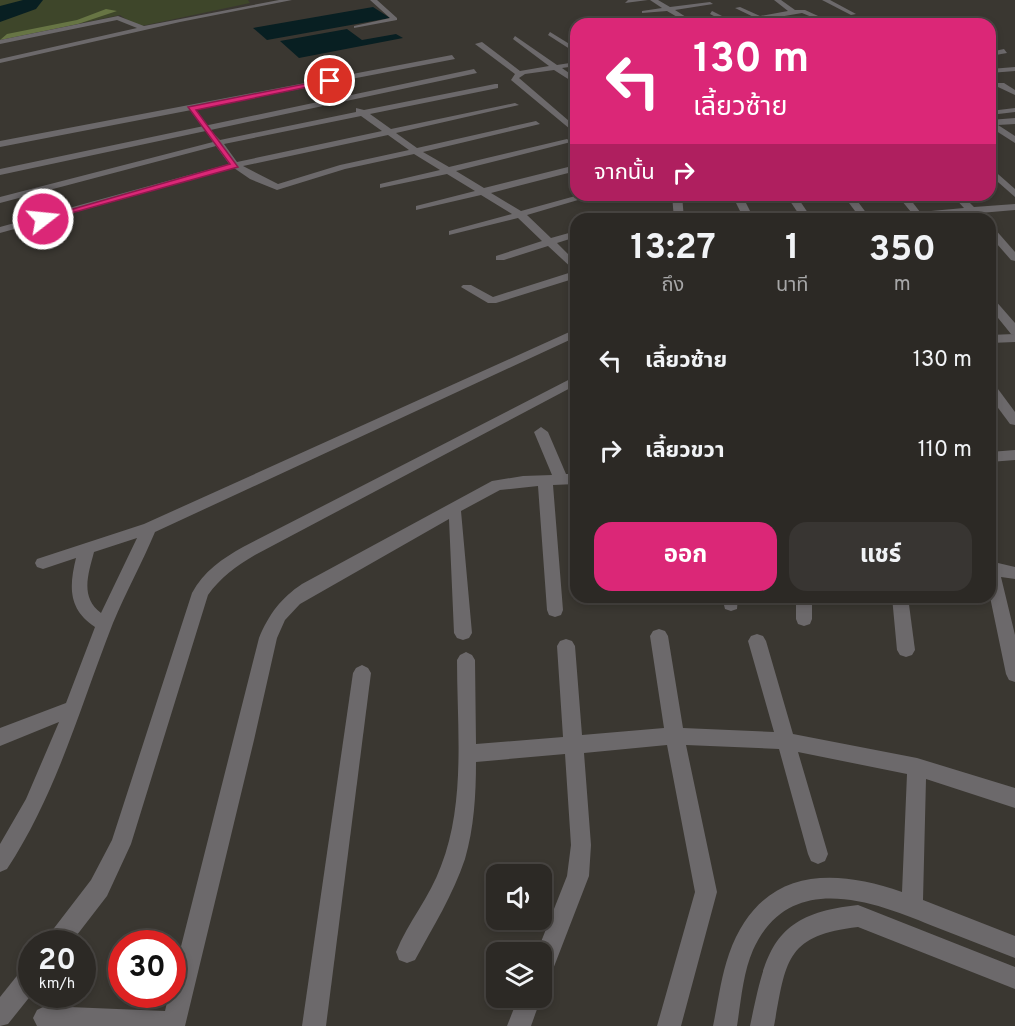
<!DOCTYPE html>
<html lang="th">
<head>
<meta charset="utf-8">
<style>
  :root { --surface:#2c2925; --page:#383532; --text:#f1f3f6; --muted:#a6a6a7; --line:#484542; --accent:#db2777 }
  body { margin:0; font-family:Overpass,"Noto Sans Thai",sans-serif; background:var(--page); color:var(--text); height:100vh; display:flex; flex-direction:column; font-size:22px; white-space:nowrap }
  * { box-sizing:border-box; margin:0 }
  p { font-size:20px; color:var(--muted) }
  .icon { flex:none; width:33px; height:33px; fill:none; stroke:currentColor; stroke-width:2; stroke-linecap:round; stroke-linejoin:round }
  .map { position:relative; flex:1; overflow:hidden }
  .drawer { position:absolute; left:570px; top:213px; width:426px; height:390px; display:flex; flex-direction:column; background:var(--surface); border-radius:18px; box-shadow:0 3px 9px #0003,0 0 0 2px var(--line) }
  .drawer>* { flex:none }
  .banner { position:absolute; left:570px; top:18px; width:426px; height:183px; border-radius:18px; box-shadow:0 3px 9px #0003,0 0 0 2px var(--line); background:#db2777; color:#fff; overflow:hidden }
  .fabs { position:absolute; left:486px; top:864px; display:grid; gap:12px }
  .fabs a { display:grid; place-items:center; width:66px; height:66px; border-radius:12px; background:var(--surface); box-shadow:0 3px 9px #0003,0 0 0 2px var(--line); font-size:30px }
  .speed { position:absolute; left:18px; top:930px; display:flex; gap:12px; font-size:30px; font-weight:700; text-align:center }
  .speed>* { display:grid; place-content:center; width:78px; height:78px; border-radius:50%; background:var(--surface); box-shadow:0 3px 9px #0003,0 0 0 2px var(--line); line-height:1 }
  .speed small { font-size:15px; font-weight:400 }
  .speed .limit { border:9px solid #d22; background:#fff; color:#111 }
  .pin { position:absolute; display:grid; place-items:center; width:51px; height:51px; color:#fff; margin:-26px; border:3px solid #fff; border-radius:50%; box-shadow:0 2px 6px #0007 }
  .me { position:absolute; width:66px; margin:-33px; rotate:74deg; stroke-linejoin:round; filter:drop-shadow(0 0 4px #0008) }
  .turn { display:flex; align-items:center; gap:21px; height:126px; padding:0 24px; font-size:27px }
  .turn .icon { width:78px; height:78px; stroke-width:2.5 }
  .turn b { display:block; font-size:42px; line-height:51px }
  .then { display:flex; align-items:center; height:57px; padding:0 24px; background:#0003; gap:12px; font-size:22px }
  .eta { display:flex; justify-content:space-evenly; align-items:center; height:102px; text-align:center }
  .eta b { font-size:36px; font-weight:700; line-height:42px }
  .action { display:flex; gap:12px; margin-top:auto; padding:12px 24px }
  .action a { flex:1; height:69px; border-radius:18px; background:var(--accent); color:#fff; font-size:24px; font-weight:700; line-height:69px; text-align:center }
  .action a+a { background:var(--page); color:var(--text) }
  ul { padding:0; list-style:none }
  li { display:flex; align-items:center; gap:18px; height:90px; padding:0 24px }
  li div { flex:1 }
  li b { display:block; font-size:22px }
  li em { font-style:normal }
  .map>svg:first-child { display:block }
</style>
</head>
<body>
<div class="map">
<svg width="1015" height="1026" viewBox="0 0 1015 1026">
  <rect width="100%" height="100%" fill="#3a3731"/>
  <!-- green -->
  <path fill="#3e462a" d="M0 0H248L250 3 137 27 120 15 0 40Z"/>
  <!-- forest -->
  <path fill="#677544" d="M106 9 117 11 78 24 0 40 7 34 77 20Z"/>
  <!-- water -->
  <g fill="#081f22">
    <path d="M23 0H43L36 9 0 22V6Z"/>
    <path d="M373 7 390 18 267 40 253 28Z"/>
    <path d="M347 29 362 40 396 34 403 38 299 58 280 41Z"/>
  </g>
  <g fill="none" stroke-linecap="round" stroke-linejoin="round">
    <!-- minor -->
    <g fill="#6c696b" fill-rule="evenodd">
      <path d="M279 0H292L180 22 0 63V59L137 28 117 20 0 44V40L118 16 144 26Z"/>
      <path d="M370 0H377L397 18V20L354 28V26L390 18Z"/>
      <path d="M628 0H648L625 3Z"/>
      <path d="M650 0H658L670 7 710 2 713 4 675 10 697 24H689L667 11 642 13V11L662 8Z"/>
      <path d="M774 0H781L795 10H805L829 21 824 22 802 13 767 19 769 21 766 23 735 8 740 7 760 16 788 11Z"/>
      <path d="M822 0H830L856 14 851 15Z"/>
      <path d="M712 11 736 23 737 24H729L710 14Z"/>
      <path d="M550 32 576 48V53L548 35Z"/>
      <path d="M515 36 557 65 576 62V66L562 68 576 78V84L554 70 525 74 519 78 576 127V134L511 80 515 74 475 44 482 42 520 71 549 66 513 39Z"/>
      <path d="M1004 49 1007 53 990 56V52Z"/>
      <path d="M452 55 455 59 0 147V141Z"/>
      <path d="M1015 67V71L990 73V69Z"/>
      <path d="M474 69 477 73 0 175V169Z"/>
      <path d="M998 83H1004L1015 90V95L998 87Z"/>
      <path d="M495 84H498V88L370 114 391 129 515 103 519 105 396 133 417 148 536 121 540 124 423 152 449 167 567 139 571 142 456 171 484 188 576 165V171L491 193 521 211 579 195H595L527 215 551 238 576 231V237L557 243 576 262V278L496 303H488L461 287 463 285H471L493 297 575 271 548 246 504 260H496V256L542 241 518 218 449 235V231L512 214 481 195 416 210V206L475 191 447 174 380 188V184L440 170 414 154 345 169 277 190 250 179 234 168 0 233V227L229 164 216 146 0 203V197L213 142 209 136 213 133 220 140 356 112V108L364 110ZM361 116 382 131 237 162 224 144ZM388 135 409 150 340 165 278 184 243 166Z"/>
      <path d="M1015 108V112L990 115V111Z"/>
      <path d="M1015 118V124L998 125 1015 136V143L990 127V120Z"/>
      <path d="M990 167 1015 189V197L990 175Z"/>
      <path d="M672 195H682L684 219H674Z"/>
      <path d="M732 195H742L754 219H744Z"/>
      <path d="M786 195H796L812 219H802Z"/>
      <path d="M843 195H853L867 214 911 212 897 195H907L920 212 964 208 952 195H962L974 207 1015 204V210L980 213V217L976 218 969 214 925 217 926 219H819L824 216 858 215Z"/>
      <path d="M641 212 646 215 645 217 622 219Z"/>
      <path d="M990 227 994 228 1015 252V261L1011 260 990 236Z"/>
      <path d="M990 298 994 299 1015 323V342L990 343V335L1014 334H1011L990 308Z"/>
      <path d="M576 329V337L155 532C142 563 126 592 113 623 80 707 57 793 7 869L0 872V844L26 799 59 722 0 746V728L66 703 95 627C68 609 69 587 76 558L43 569 37 567 35 563 37 559 144 524ZM137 538 101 613C80 597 88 575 94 552Z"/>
      <path d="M576 376V385L255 555C236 566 220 578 208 595L131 844 107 896 70 944H45L48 936 91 880 112 840 192 593C203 572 223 558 243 547Z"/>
      <path d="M990 384 995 385 1015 412V425L1010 424 990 397Z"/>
      <path d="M541 427 548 432 566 474H576V484L553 485 563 610 561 615 555 617 549 615 547 610 538 486 500 490 461 511 472 633 469 638 463 640 457 638 454 633 449 519 300 604 285 620 277 638 254 740 185 1026H37L33 1018 37 1010 45 1006 165 1011 169 994H172V982L259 638C269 614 281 598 302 584L492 481 523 476 552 475 534 432Z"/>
      <path d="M1015 450V460L990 462V452Z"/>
      <path d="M990 555 996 557 998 563 1015 567V579L1001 577 1015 635V682L1009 680 1006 674 990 597Z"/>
      <path d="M636 597H652L650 603 644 605 638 603Z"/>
      <path d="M722 597H738L737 609 731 611 725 609Z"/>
      <path d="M796 597H812V619L810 624 804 626 798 624 796 619Z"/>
      <path d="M892 597H908L915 650 912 655 906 657 900 655 897 650Z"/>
      <path d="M659 629 665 631 668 636 683 728 774 732 748 641 751 636 757 634 763 636 766 641 793 734 917 758 1015 788V808L926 779 923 900 1015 936V958C989 948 964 938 938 928 876 902 790 868 753 950 743 973 741 1001 737 1026H713C718 1002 721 977 729 954 759 870 827 866 902 892L907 774 798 752 828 854 825 861 818 864 811 861 808 854 779 749 686 745 717 892 681 1026H657L695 892 667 745 584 753 591 845 589 876 550 977 542 980V952H537L567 876 571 845 565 754 476 762C476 795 474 828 465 859 453 895 433 927 415 960L407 963 399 960 396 952C408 922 430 897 441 866 466 802 457 727 457 660L460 655 466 652 472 655 475 660 476 744 563 737 557 646 560 641 566 639 572 641 575 646 582 735 664 728 650 636 653 631Z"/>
      <path d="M362 665 368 668 371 673 326 1026H302L353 673 356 668Z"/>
      <path d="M858 905 1015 967V989L858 927C785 935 786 962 774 1026H750C766 950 772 914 858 905Z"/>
      <path d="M32 964V994L8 1024 0 1026V997L24 967Z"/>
      <path d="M518 998H541L531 1026H507Z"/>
    </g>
  </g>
  <!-- route -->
  <path fill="#db2777" stroke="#8e194d" stroke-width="1.5" d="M330 79 332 82 196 110 238 167 46 220 38 219 230 164 188 107Z"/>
</svg>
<div class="fabs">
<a><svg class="icon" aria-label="sound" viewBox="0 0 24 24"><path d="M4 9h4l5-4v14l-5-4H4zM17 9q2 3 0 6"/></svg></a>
<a><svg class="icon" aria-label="layers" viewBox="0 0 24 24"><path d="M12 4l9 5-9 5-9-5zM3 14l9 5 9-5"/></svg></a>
</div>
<div class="speed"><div>20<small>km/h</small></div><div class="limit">30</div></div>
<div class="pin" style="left:330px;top:81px;background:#d93025"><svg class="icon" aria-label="arrive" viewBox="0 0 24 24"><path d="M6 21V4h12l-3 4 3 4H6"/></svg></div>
<svg class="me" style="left:43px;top:219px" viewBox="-20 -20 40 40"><circle r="17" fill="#db2777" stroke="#fff" stroke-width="3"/><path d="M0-11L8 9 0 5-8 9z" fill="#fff"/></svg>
<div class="banner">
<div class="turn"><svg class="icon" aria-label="left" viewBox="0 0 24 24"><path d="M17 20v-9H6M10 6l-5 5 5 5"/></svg><div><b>130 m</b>เลี้ยวซ้าย</div></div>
<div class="then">จากนั้น<svg class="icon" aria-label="right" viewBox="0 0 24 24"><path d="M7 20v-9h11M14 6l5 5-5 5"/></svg></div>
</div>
<section class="drawer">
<div class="eta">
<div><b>13:27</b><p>ถึง</p></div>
<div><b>1</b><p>นาที</p></div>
<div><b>350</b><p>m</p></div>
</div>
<ul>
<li><svg class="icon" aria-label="left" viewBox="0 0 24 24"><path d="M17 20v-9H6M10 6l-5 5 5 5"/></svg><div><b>เลี้ยวซ้าย</b></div><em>130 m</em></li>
<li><svg class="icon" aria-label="right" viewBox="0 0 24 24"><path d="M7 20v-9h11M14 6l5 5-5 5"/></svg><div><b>เลี้ยวขวา</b></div><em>110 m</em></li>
</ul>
<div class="action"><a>ออก</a><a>แชร์</a></div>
</section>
</div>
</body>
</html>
